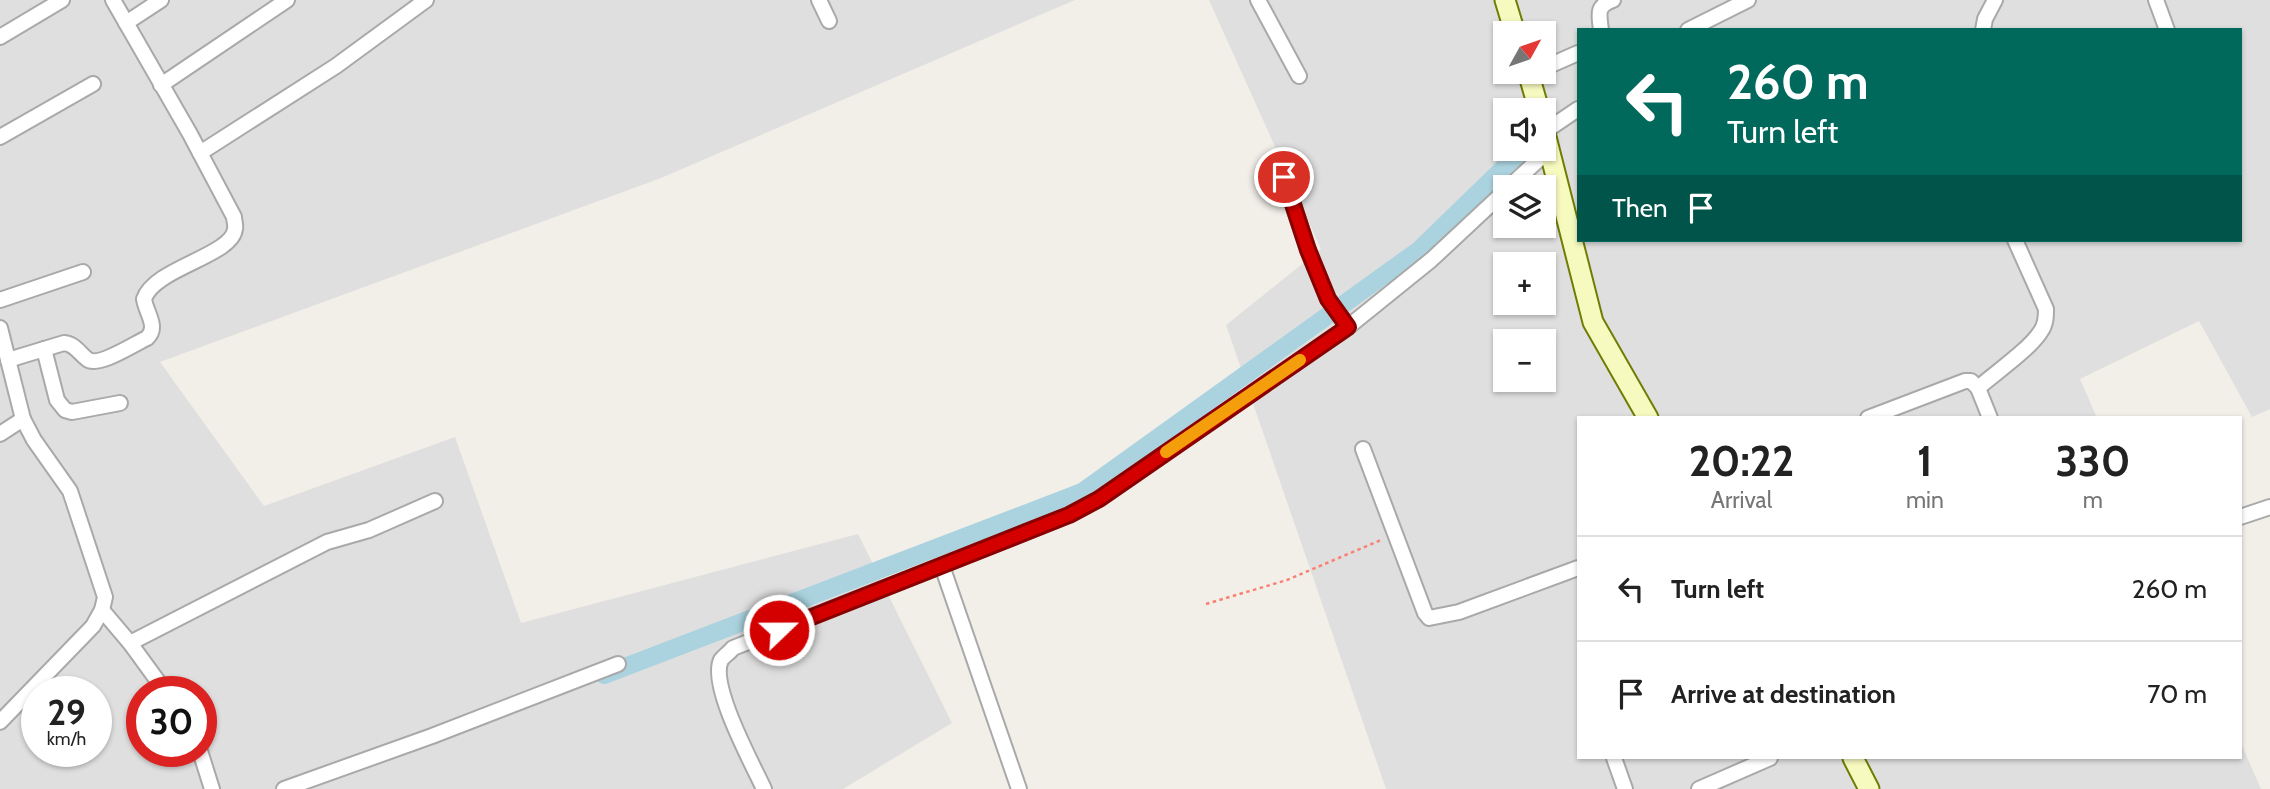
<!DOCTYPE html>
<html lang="en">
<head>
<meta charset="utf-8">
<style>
  :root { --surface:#fff; --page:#f2f2f2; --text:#222; --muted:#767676; --line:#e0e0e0 }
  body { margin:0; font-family:Cabin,sans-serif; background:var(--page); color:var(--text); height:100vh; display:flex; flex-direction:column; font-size:26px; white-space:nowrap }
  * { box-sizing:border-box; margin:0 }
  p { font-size:23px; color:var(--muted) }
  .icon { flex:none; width:38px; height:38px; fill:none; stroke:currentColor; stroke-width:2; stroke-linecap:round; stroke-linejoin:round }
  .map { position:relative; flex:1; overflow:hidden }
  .sheet { position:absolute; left:1577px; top:416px; width:665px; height:343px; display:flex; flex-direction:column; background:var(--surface); border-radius:0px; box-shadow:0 2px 5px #0004 }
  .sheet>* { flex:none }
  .banner { position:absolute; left:1577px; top:28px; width:665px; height:214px; border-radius:0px; box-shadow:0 2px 5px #0004; background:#00695c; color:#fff; overflow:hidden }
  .needle { width:46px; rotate:50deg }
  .buttons { position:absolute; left:1493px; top:21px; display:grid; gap:14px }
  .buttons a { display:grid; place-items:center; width:63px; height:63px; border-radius:0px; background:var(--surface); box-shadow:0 2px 5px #0004; font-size:35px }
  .speed { position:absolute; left:21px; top:676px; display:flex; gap:14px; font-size:35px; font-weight:700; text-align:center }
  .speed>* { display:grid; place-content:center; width:91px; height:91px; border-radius:50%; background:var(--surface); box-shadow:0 2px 5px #0004; line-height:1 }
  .speed small { font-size:18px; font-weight:400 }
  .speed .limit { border:10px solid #d22; background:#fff; color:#111 }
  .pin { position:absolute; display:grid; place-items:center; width:60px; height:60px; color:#fff; margin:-30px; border:4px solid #fff; border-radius:50%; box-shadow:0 2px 7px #0007 }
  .me { position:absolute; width:77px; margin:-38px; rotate:68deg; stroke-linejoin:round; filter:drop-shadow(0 0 5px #0008) }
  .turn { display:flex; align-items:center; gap:24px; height:147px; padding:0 35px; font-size:32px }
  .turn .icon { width:91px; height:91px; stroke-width:2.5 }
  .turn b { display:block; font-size:49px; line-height:60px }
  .then { display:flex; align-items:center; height:66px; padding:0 35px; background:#0003; gap:14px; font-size:26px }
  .eta { display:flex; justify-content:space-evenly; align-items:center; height:119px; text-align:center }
  .eta b { font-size:42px; font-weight:800; line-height:49px }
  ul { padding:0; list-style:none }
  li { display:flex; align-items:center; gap:21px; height:105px; padding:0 35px; border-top:2px solid var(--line) }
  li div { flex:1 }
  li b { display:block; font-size:26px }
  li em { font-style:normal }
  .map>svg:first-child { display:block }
</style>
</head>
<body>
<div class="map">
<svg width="2270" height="789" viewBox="0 0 2270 789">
  <rect width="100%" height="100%" fill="#f2efe9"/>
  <!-- residential -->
  <g fill="#e0dfdf" fill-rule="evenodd">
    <path d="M0 0H1075L661 178 160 362 264 506 455 437 521 623 858 534 952 723 843 789H0ZM37 691H96V751H37ZM142 691H201V751H142Z"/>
    <path d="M1209 0H2270V409L2252 417 2199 321 2080 379 2097 418H1578V758H2240V741L2261 789H1386L1226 325 1321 249ZM1578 30H2240V240H1578ZM1505 33H1544V72H1505ZM1505 110H1544V149H1505ZM1505 187H1544V226H1505ZM1505 264H1544V303H1505ZM1505 341H1544V380H1505Z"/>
  </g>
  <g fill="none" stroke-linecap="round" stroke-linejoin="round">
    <!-- canal -->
    <path stroke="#aad3df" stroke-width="18" d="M604 675 1082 492 1419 250 1519 153"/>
    <!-- street casing -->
    <g stroke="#a9a9a9" stroke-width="18">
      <g id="street">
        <path d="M819 0 829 21"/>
        <path d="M1258 0 1299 76"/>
        <path d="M2156 0 2167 30"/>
        <path d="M126 23 161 0"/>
        <path d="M1601 30C1599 14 1596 6 1613 0"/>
        <path d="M1688 30 1748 0"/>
        <path d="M1983 30 1985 19 1995 0"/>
        <path d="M0 37 62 0"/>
        <path d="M1544 68 1578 53"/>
        <path d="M161 85 287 0"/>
        <path d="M1544 132 1578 109"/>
        <path d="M0 137 93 84"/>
        <path d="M200 153 336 66 426 0"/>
        <path d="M1284 177 1308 250 1328 299 1348 327"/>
        <path d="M1509 187 1549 150"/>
        <path d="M0 300 83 272"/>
        <path d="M0 328 23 419 34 440 70 491 105 597 102 610 93 626 0 722"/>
        <path d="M44 349 57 400 65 410 72 412 120 403"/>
        <path d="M8 360 64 343C75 344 79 353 87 359 98 368 134 344 147 338 159 327 146 313 144 299 154 268 232 256 235 229 236 225 234 221 234 217L190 134 113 0"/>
        <path d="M1978 388C1995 373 2030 349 2041 331 2046 324 2046 316 2046 309L2015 240"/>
        <path d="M1868 418 1965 381H1971L1978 388 1990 418"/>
        <path d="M0 434 23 419"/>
        <path d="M1363 449 1425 613 1429 618 1459 612 1578 568"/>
        <path d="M2240 517 2270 507"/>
        <path d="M942 566 1019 789"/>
        <path d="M102 610 130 643 165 691"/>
        <path d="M130 643 327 542 369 530 435 501"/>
        <path d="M200 751 212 789"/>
        <path d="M1614 758 1625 789"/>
        <path d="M284 789 432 736 618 664"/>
        <path d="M764 789C752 763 709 685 721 660 724 656 730 652 733 648L1069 515 1099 499 1348 327 1431 260 1505 191"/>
        <path d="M1699 789 1770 758"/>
      </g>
    </g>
    <!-- secondary casing -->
    <g stroke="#707d05" stroke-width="23">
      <g id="secondary">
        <path d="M1505 0 1515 33"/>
        <path d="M1528 72 1539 110"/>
        <path d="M1544 129 1593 322 1648 418"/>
        <path d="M1853 758 1869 789"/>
      </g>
    </g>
    <!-- path -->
    <path stroke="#fa8072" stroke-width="2.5" stroke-dasharray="3.5 3.5" stroke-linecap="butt" d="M1206 604 1287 580 1381 540"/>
    <!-- street -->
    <use href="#street" stroke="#fff" stroke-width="14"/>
    <!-- secondary -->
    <use href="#secondary" stroke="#f7fabf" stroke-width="19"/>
  </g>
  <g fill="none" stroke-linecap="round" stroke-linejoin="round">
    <!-- route casing -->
    <g stroke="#8a0000" stroke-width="18">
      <path id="route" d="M779 630 1069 515 1099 499 1348 327 1328 299 1308 250 1284 177"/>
    </g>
    <!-- route -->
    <use href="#route" stroke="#d40000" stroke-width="12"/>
    <!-- slow -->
    <path stroke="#f59e0b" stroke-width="12" d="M1166 452 1300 360"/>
  </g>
</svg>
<div class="buttons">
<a><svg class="needle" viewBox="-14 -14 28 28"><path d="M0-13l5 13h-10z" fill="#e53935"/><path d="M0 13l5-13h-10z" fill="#767676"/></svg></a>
<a><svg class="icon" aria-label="sound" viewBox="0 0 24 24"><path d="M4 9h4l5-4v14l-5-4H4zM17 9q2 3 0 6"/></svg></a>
<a><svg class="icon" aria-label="layers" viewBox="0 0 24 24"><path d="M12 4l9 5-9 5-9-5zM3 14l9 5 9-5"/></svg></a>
<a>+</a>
<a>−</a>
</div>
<div class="speed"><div>29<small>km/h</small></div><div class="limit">30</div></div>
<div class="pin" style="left:1284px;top:177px;background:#d93025"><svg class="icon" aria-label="arrive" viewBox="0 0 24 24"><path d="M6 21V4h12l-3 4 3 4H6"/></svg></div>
<svg class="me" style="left:779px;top:630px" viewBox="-20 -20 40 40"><circle r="17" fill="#d40000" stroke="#fff" stroke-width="3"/><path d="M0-11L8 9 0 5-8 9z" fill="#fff"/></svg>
<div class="banner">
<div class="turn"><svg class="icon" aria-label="left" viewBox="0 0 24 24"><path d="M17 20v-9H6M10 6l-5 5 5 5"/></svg><div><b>260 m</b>Turn left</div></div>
<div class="then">Then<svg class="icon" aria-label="arrive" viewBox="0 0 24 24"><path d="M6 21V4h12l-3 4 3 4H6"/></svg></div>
</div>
<section class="sheet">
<div class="eta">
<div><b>20:22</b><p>Arrival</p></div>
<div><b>1</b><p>min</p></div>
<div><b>330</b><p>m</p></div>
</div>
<ul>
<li><svg class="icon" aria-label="left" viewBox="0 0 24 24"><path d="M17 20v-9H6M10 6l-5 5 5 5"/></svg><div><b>Turn left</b></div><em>260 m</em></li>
<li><svg class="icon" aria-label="arrive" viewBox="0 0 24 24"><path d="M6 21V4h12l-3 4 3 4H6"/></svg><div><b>Arrive at destination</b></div><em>70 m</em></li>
</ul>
</section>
</div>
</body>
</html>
